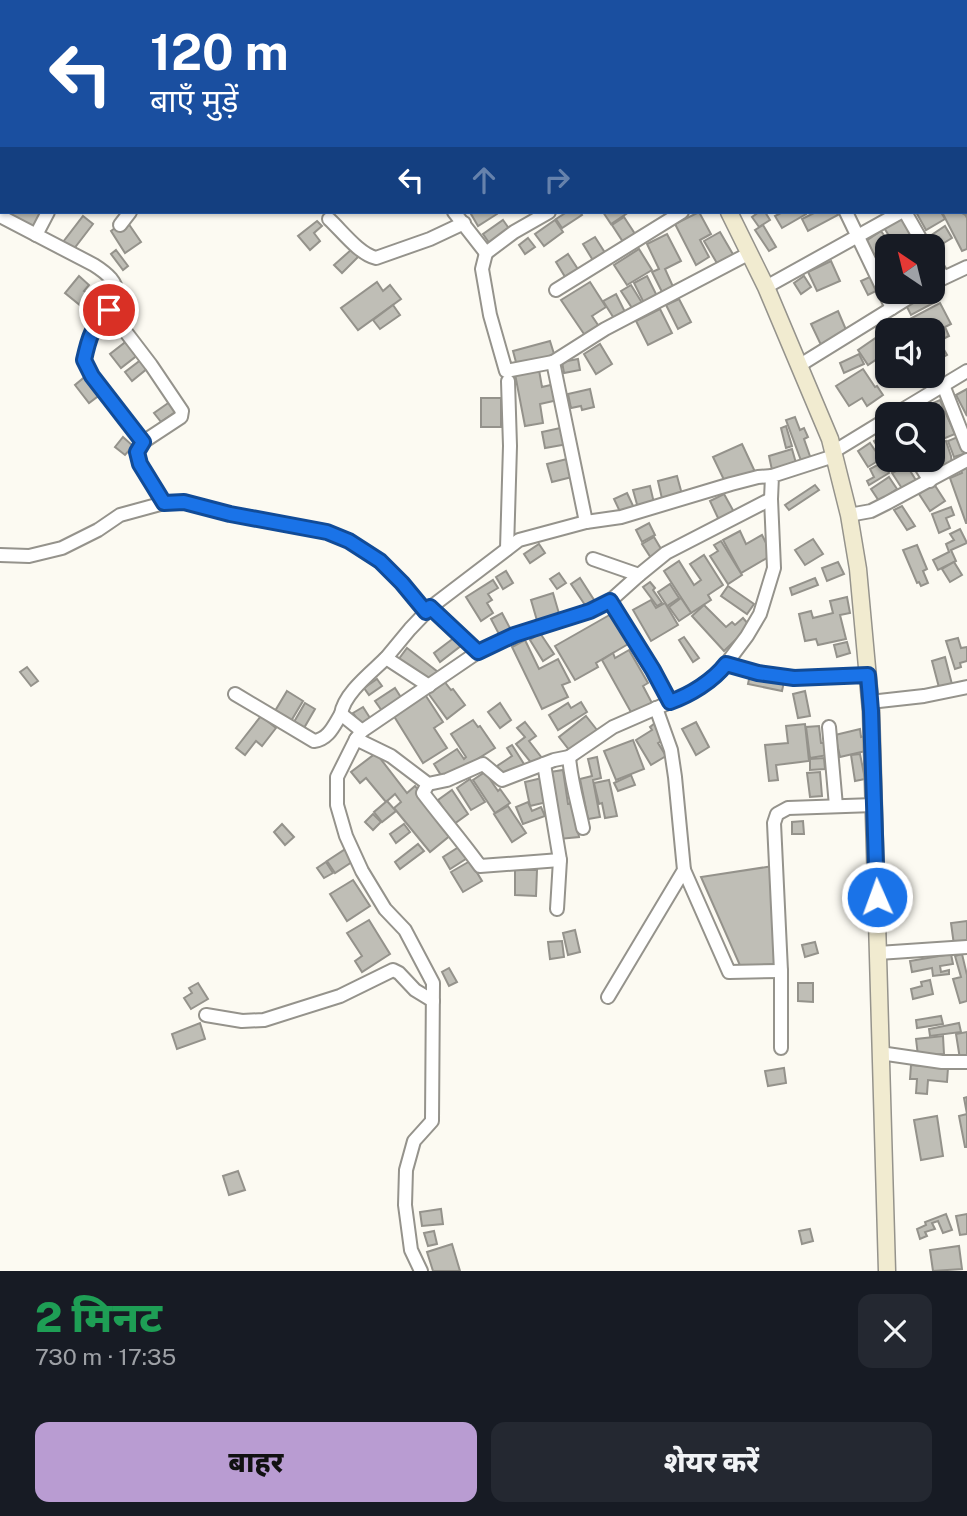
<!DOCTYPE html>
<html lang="hi">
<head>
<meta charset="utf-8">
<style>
  :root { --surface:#171b24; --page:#242831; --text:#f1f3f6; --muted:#9ea1a6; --accent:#b99cd2 }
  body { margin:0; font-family:"Public Sans","Noto Sans Devanagari",sans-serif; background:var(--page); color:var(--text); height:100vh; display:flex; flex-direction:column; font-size:26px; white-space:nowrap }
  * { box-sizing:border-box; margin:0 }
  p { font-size:23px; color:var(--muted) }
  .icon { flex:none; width:38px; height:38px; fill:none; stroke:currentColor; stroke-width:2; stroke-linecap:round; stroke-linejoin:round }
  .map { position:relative; height:1271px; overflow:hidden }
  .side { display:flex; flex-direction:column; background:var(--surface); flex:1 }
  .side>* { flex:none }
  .hud { position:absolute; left:0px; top:0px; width:968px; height:214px; box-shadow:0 2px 5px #0004; background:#1a4fa0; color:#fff; overflow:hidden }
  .needle { width:46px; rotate:325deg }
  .tools { position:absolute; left:875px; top:234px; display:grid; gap:14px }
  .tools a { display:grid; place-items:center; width:70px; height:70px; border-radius:14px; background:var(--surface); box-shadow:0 2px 5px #0004; font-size:35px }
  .pin { position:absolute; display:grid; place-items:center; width:60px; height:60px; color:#fff; margin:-30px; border:4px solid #fff; border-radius:50%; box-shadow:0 2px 7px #0007 }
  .me { position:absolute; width:77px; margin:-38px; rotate:358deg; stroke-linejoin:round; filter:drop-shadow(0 0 5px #0008) }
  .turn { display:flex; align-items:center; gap:24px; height:147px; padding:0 35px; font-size:32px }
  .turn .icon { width:91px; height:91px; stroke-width:2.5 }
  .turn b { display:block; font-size:49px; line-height:60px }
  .lanes { display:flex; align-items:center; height:66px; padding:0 35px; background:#0003; justify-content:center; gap:35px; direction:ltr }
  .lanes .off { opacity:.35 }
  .round { display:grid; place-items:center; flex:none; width:74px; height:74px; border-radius:14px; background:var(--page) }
  .summary { display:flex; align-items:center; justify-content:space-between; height:119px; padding:0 35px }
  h1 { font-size:42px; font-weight:800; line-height:52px; color:#1e9e55 }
  .action { display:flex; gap:14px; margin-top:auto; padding:14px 35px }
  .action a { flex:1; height:80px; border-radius:14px; background:var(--accent); color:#111; font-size:28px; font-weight:800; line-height:80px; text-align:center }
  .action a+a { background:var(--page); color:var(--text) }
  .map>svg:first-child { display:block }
</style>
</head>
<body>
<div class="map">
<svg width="967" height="1271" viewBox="0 0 967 1271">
  <rect width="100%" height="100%" fill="#fcfaf2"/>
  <!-- building -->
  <g fill="#bfbeb6" stroke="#94928b" stroke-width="2">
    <path d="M3 212H43L33 230Z"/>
    <path d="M474 212H496L497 214 478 226 471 214Z"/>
    <path d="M567 212H580L582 215 562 228 556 219Z"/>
    <path d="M603 212H629L611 224Z"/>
    <path d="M699 212 711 234 700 240 709 257 696 265 675 224Z"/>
    <path d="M759 212H765L770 220 759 227 752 217Z"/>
    <path d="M783 212H805L806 214 782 228 775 216Z"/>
    <path d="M816 212H836L838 215 808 231 802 219Z"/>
    <path d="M916 212H941L945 219 926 230Z"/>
    <path d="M942 212H964L967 218V249L962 251Z"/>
    <path d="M83 216 93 224 73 250 63 242Z"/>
    <path d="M624 217 639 240 627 248 612 225Z"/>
    <path d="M902 218 911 233 894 244 883 226Z"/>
    <path d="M126 220 141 242 125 253 111 231Z"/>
    <path d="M503 220 510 230 490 244 483 234Z"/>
    <path d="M555 220 563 232 544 246 535 234Z"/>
    <path d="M317 221 322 226 314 233 320 241 310 250 298 236Z"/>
    <path d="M763 225 776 247 769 251 755 230Z"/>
    <path d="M945 226 952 238 934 249 927 238Z"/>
    <path d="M881 231 890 244 871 256 863 243Z"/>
    <path d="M720 232 734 256 718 265 704 241Z"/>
    <path d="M667 234 681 261 665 269 675 291 664 296 652 272 659 269 647 244Z"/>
    <path d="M595 237 609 259 597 267 583 244Z"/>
    <path d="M528 238 535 247 525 254 519 245Z"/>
    <path d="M352 249 359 256 342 273 334 265Z"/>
    <path d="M639 249 652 270 627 285 614 265Z"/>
    <path d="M116 250 128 266 123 270 111 254Z"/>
    <path d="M568 254 583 277 570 285 556 262Z"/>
    <path d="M831 261 840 281 817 291 808 272Z"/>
    <path d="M79 276 89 285 84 291 90 295 81 306 65 293Z"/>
    <path d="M647 276 658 298 645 305 634 283Z"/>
    <path d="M804 276 811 287 801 294 794 283Z"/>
    <path d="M872 276 878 290 868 295 861 281Z"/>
    <path d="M377 282 383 291 390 285 401 299 358 330 341 308Z"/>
    <path d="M590 282 606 307 592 316 600 328 586 337 561 300Z"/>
    <path d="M631 285 644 306 638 309 635 306 632 308 621 291Z"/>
    <path d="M933 288 939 300 911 315 905 303 925 292H933Z"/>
    <path d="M616 294 626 314 615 320 603 301Z"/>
    <path d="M679 299 691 322 678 329 666 305Z"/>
    <path d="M940 303 951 324 945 327 949 336 939 341 947 355 933 363V331H914L908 320Z"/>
    <path d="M393 305 400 315 380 329 373 320Z"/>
    <path d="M660 309 672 333 648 345 636 321Z"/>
    <path d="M838 311 847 332 821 345 811 324Z"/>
    <path d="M877 337 887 353 886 367 880 357 868 365 858 350Z"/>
    <path d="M128 340 139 354 121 368 110 354Z"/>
    <path d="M550 341 555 357 517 366 513 351Z"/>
    <path d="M600 344 612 364 596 374 584 354Z"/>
    <path d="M859 354 864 364 844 373 840 363Z"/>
    <path d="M142 359 148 368 132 381 125 372Z"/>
    <path d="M578 359 580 370 564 373 562 362Z"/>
    <path d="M863 369 875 387 877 386 883 395 867 406 862 398 849 406 836 386Z"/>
    <path d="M539 370 542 387 555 384 558 400 540 404 543 423 525 426 515 374Z"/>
    <path d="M87 375 101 394 89 403 75 385Z"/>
    <path d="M590 389 594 407 582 410 581 406 571 408 568 394Z"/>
    <path d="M967 389V416L956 395Z"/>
    <rect x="481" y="398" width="20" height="29"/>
    <path d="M940 400 955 434 933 443V415H916L919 414 917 410Z"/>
    <path d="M171 401 178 410 161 422 154 413Z"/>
    <path d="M795 417 800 430 804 428 808 437 804 439 812 462 803 466 786 420Z"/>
    <path d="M786 426 792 446 786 448 781 428Z"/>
    <path d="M565 427 568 444 545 448 542 432Z"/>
    <path d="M887 433V452L885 448 880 451 874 441Z"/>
    <path d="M960 436 967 453 954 457 948 441Z"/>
    <path d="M123 437 133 446 125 455 115 447Z"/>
    <path d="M946 441 951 456 952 466 939 469 934 456 938 454 935 444Z"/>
    <path d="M870 443 881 459 868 467 858 451Z"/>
    <path d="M742 444 756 474 726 484 713 457Z"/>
    <path d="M792 449 796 463 772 470 769 456Z"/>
    <path d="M571 458 576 476 552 482 547 464Z"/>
    <path d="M892 460H914L915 462 909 469 917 482 903 490 892 473 898 470Z"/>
    <path d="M883 462 889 473 869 485 867 481 874 477 870 469Z"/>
    <path d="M967 465V523H966L950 478 962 473 960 467Z"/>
    <path d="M677 476 683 498 663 503 658 481Z"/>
    <path d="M889 477 897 489 879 501 871 489Z"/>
    <path d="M934 484 945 501 930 511 919 494Z"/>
    <path d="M815 485 819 490 789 510 785 505Z"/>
    <path d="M650 486 654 503 638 508 633 490Z"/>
    <path d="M627 493 635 510 622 516 614 499Z"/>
    <path d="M724 494 734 512 719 520 710 501Z"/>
    <path d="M902 506 915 526 907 530 894 510Z"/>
    <path d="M951 507 954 515 946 518 950 528 939 533 932 514Z"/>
    <path d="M649 523 655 535 642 542 636 530Z"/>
    <path d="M960 529 967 543 951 550 956 561 938 570 933 560 949 552 946 544 954 540 950 534Z"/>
    <path d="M740 531 746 544 762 535 772 555 741 573 723 540Z"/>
    <path d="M654 537 664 554 653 561 642 544Z"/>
    <path d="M813 539 823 554 805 565 795 550Z"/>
    <path d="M721 541 742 575 728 584 710 556 718 551 714 545Z"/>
    <path d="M539 544 545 553 530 563 524 554Z"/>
    <path d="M917 545 927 569 923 571 928 583 921 586 919 582 917 583 903 550Z"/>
    <path d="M704 555 723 585 708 595 711 600 691 613 664 571 679 561 694 585 701 580 690 564Z"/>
    <path d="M838 562 844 574 827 581 822 568Z"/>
    <path d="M954 562 962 575 950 582 942 569Z"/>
    <path d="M506 571 513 583 503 589 496 577Z"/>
    <path d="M559 573 566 583 557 589 550 579Z"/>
    <path d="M580 578 596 603 587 608 571 584Z"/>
    <path d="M815 578 818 585 792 595 790 588Z"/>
    <path d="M493 580 498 588 488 594 492 600 487 603 493 613 481 621 466 597Z"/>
    <path d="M650 582 655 588 653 590 662 603 657 606 643 587Z"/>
    <path d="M670 584 679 598 667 606 658 592Z"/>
    <path d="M728 586 754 604 747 614 721 596Z"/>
    <path d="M553 593 560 617 538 624 531 600Z"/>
    <path d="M847 597 850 613 840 615 846 639 818 645 816 639 805 641 799 614 811 611 813 618 833 613 830 601Z"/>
    <path d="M681 598 691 613 679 621 669 607Z"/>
    <path d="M651 600 656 608 665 603 678 625 651 641 633 610Z"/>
    <path d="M704 605 726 627 732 622 735 625 743 618 750 626 724 651 692 616Z"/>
    <path d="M502 613 512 632 501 638 491 619Z"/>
    <path d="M613 613 630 643 596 663 598 667 575 680 555 646Z"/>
    <path d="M540 633 554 654 543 661 530 640Z"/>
    <path d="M455 637 462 645 440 662 434 653Z"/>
    <path d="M684 637 699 658 693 662 679 640Z"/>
    <path d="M958 638 961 648 967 647V661L960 663 961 667 955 669 946 641Z"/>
    <path d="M525 640 539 669 558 659 570 682 562 685 568 697 542 709 512 647Z"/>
    <path d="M847 642 850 653 837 657 834 645Z"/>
    <path d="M407 648 438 672 429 684 398 660Z"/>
    <path d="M629 650 648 683 643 686 652 703 632 714 602 660 613 653 615 658Z"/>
    <path d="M945 657 954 692 941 695 932 661Z"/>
    <path d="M752 665 786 672 782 691 748 684Z"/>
    <path d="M27 667 38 681 31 686 20 672Z"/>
    <path d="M377 679 382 686 369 695 364 688Z"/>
    <path d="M444 681 451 690 453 689 465 705 447 719 428 693Z"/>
    <path d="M395 688 402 699 382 711 375 701Z"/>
    <path d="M287 691 303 701 291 721 275 711Z"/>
    <path d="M805 691 810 716 798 718 793 694Z"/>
    <path d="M424 693 443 722 434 728 447 748 423 763 392 713Z"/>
    <path d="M581 702 587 712 558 730 549 715 568 703 571 708Z"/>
    <path d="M305 703 315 709 304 728 294 722Z"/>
    <path d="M500 703 511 720 500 728 488 712Z"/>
    <path d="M363 707 370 718 361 724 353 713Z"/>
    <path d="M261 716 276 728 262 746 256 741 245 755 236 748Z"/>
    <path d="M586 716 597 730 570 751 559 737Z"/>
    <path d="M473 720 478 727 480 726 495 748 444 780 434 764 457 749 464 759 466 757 451 734Z"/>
    <path d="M525 722 536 736 529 741 542 758 533 765 516 744 525 737 517 728Z"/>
    <path d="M696 722 709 747 696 755 682 729Z"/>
    <path d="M655 723 665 739 658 743 666 756 651 765 636 740 652 730 650 727Z"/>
    <path d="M805 724 809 761 776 765 778 780 769 781 765 745 788 743 786 726Z"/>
    <path d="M819 726 821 743H826L828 755 810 758 806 727Z"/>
    <path d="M860 729 861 737 867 736 870 750 840 757 835 735Z"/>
    <path d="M633 740 644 769 616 780 604 751Z"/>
    <path d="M512 745 524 764 504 776 497 766 512 756 507 748Z"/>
    <path d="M376 753 407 793 415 786 452 834 430 852 394 808 401 802 395 794 386 802 366 778 360 783 351 772Z"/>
    <path d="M860 754 865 779 855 781 851 755Z"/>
    <path d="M597 757 601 778 593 780 600 817 588 819 580 779 592 776 588 759Z"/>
    <path d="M824 758 825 769 810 770V759Z"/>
    <path d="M563 770 568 804H574L579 837 559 839 550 772Z"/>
    <path d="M485 772 498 791 500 789 510 803 495 813 473 780Z"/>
    <path d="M820 772 822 796 810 797 807 773Z"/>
    <path d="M631 775 635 785 618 791 614 783Z"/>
    <path d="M542 778 547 802 530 806 525 782Z"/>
    <path d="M470 779 485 802 471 810 457 788Z"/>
    <path d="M609 780 617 816 605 818 602 803 599 804 594 783Z"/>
    <path d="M452 790 468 814 454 824 438 800Z"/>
    <path d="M387 801 396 811 382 822 374 812Z"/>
    <path d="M528 802 532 811 541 807 545 816 523 824 516 807Z"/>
    <path d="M508 806 526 833 512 842 494 814Z"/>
    <path d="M373 814 381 822 373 830 365 822Z"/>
    <path d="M803 821 804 834H792V822Z"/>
    <path d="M282 824 294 837 285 845 274 832Z"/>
    <path d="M404 824 410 832 396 843 390 834Z"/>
    <path d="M418 844 424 851 400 869 395 862Z"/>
    <path d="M462 845 469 857 450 869 443 857Z"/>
    <path d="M347 848 355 860 335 873 327 861Z"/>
    <path d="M470 861 482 881 463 892 451 872Z"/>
    <path d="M326 862 333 873 324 878 317 868Z"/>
    <path d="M773 866 779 961 773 964 751 966 742 970 701 877Z"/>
    <path d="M515 870H537L536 896 515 895Z"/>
    <path d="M353 880 370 906 347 921 330 894Z"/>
    <path d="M369 920 390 954 362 972 355 961 362 956 347 933Z"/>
    <path d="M967 921V943L954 945 951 923Z"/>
    <path d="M575 930 580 952 568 955 563 933Z"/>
    <path d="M562 941 564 957 550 959 548 942Z"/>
    <path d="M815 942 818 953 805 957 802 945Z"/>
    <path d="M951 954 953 964 940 966 941 972 949 970V974L933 976 932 968 912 972 910 961Z"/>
    <path d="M962 954 967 975V1001L960 1003 953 979 961 977 955 956Z"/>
    <path d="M449 968 457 982 449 986 442 972Z"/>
    <path d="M930 980 933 994 913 999 911 989 922 986 921 982Z"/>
    <path d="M198 983 208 999 191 1009 184 998 192 993 189 988Z"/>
    <path d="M798 983H813V1002L798 1001Z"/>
    <path d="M941 1016 943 1024 917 1028 916 1020Z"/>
    <path d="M200 1023 205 1039 177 1049 172 1034Z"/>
    <path d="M959 1023 961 1032 930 1036 929 1029Z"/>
    <path d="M967 1032V1058L960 1059 956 1034Z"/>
    <path d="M943 1036 944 1054 918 1056 916 1039Z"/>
    <path d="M911 1065 948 1068 947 1082 928 1080 927 1094 916 1093 917 1079H910Z"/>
    <path d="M784 1068 786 1083 768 1086 765 1071Z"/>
    <path d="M967 1097V1147H965L959 1116 967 1114 964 1098Z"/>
    <path d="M937 1116 943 1156 921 1160 914 1120Z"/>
    <path d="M238 1171 245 1190 229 1195 223 1176Z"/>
    <path d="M441 1209 443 1224 422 1226 420 1212Z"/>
    <path d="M946 1214 952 1230 943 1233 938 1221 932 1223 935 1229 925 1232 927 1236 920 1239 917 1229 926 1225 925 1222Z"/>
    <path d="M967 1214V1234L960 1235 956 1216Z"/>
    <path d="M810 1229 813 1241 802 1244 799 1231Z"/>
    <path d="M434 1231 437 1244 428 1246 424 1233Z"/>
    <path d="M452 1244 460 1271H433L427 1252Z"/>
    <path d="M959 1246 962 1269 933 1271 930 1250Z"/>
  </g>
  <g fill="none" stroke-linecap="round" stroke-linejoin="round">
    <!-- minor casing -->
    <g stroke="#95938c" stroke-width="16">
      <g id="minor">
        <path d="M221 0 225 2"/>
        <path d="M317 0 319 2"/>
        <path d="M750 0 751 2"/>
        <path d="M22 2 25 0"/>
        <path d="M297 2 298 0"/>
        <path d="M720 2 723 0"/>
        <path d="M0 10H2"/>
        <path d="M0 127 2 130"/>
        <path d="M966 206 967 208"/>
        <path d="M454 212 486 253 514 232 549 212"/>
        <path d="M846 212 892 308"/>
        <path d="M905 212 925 247"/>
        <path d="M0 216 94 265C105 272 121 283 115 299 114 303 111 306 109 310L151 365 182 411 181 417 143 442 92 376 84 360C89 337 92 327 109 310"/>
        <path d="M329 219C342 231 359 254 376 258L430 239 464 223"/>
        <path d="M120 225 130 212"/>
        <path d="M36 235 48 212"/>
        <path d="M486 253 482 269 490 315 506 371 553 362"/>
        <path d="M933 260 943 277"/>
        <path d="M933 283 967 267"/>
        <path d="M766 287 901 212"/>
        <path d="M556 290 682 212"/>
        <path d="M800 365 918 292"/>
        <path d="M943 385 967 446"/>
        <path d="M894 415 967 371"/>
        <path d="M143 442 137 452 140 464 164 503 184 502 230 514 327 532 349 541 380 561 402 583 426 612"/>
        <path d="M833 452 887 419"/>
        <path d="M917 460 930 481"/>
        <path d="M849 515 871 511 887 503 967 460"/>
        <path d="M586 522 553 362 605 329 750 253"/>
        <path d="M507 549 510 446 508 381"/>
        <path d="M0 555 29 556 62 548 98 530 120 515 164 503"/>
        <path d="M593 559 639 575"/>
        <path d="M610 601 653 670 670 702"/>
        <path d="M431 607 478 652 514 635 590 611 610 601 639 575 666 553 771 499"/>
        <path d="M726 664 758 673 794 678 868 675"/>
        <path d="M429 686 386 658 410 629 431 607 519 540 586 522 621 517 731 484 758 477 772 476"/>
        <path d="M235 694 314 741C329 739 334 725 341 714L362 731 356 739"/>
        <path d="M870 702 924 696 967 687"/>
        <path d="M341 714C344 693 372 672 386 658"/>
        <path d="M829 727 836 806"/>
        <path d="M362 731 478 652"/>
        <path d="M569 757C571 782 578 804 583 828"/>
        <path d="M544 764 560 860 557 909"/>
        <path d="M428 784 423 793C442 818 462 841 480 866L560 860"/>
        <path d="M684 870 729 972 781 971"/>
        <path d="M878 953 967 947"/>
        <path d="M608 997 684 870 675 777 671 750 656 708"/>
        <path d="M206 1015 242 1021 264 1020 340 996 393 970 399 973 415 990 433 1001"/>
        <path d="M781 1048V971L774 823 777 814 788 808 874 805"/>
        <path d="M880 1053 942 1062H967"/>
        <path d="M421 1271 411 1250 405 1205 406 1170 414 1141 432 1121 433 983 405 930 385 909 362 871 346 836 337 805V777L356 739 391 756 428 784 447 780 483 764 502 780 554 760 569 757 613 727 691 693 720 672 747 636 760 614 774 568 771 499 772 476 834 456"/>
      </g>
    </g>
    <!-- secondary casing -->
    <g stroke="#95938c" stroke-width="19">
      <g id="secondary">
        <path d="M635 0 636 2"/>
        <path d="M729 212 766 287 830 439 849 515 858 569 871 711 887 1271"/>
      </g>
    </g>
    <!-- minor -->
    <use href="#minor" stroke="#fff" stroke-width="12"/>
    <!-- secondary -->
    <use href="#secondary" stroke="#f1ebd0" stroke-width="16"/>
  </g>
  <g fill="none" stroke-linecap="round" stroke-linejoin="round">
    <!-- route casing -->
    <g stroke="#114b97" stroke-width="18">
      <path id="route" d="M109 310C92 327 89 337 84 360L92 376 143 442 137 452 140 464 164 503 184 502 230 514 327 532 349 541 380 561 402 583 426 612 430 607 478 652 514 635 590 611 610 601 653 670 670 702C690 695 713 681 726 664L758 673 794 678 868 675 871 711 877 897"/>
    </g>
    <!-- route -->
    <use href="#route" stroke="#1a73e8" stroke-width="12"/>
  </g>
</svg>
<div class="tools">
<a><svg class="needle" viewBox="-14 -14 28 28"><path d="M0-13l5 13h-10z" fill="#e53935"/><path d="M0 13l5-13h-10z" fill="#9ea1a6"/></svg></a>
<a><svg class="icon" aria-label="sound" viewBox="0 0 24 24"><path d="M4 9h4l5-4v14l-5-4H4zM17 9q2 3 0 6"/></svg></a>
<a><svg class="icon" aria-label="search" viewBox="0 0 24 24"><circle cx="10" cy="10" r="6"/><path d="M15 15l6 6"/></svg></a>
</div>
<div class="pin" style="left:109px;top:310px;background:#d93025"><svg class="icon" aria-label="arrive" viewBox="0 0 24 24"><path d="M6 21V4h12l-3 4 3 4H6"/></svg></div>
<svg class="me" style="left:877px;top:897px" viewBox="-20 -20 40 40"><circle r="17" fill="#1a73e8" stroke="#fff" stroke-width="3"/><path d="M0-11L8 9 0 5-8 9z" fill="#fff"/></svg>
<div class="hud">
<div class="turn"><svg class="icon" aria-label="left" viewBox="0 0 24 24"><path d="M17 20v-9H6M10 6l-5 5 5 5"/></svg><div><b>120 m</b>बाएँ मुड़ें</div></div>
<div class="lanes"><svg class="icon" aria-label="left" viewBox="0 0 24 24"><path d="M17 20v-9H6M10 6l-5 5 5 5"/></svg><svg class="icon off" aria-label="ahead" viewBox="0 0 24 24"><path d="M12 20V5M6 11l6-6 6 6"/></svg><svg class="icon off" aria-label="right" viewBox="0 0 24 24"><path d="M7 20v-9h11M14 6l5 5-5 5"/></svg></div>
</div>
</div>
<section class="side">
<div class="summary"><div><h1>2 मिनट</h1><p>730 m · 17:35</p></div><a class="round"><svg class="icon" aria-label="close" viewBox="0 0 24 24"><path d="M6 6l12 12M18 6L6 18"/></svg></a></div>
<div class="action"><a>बाहर</a><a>शेयर करें</a></div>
</section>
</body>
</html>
